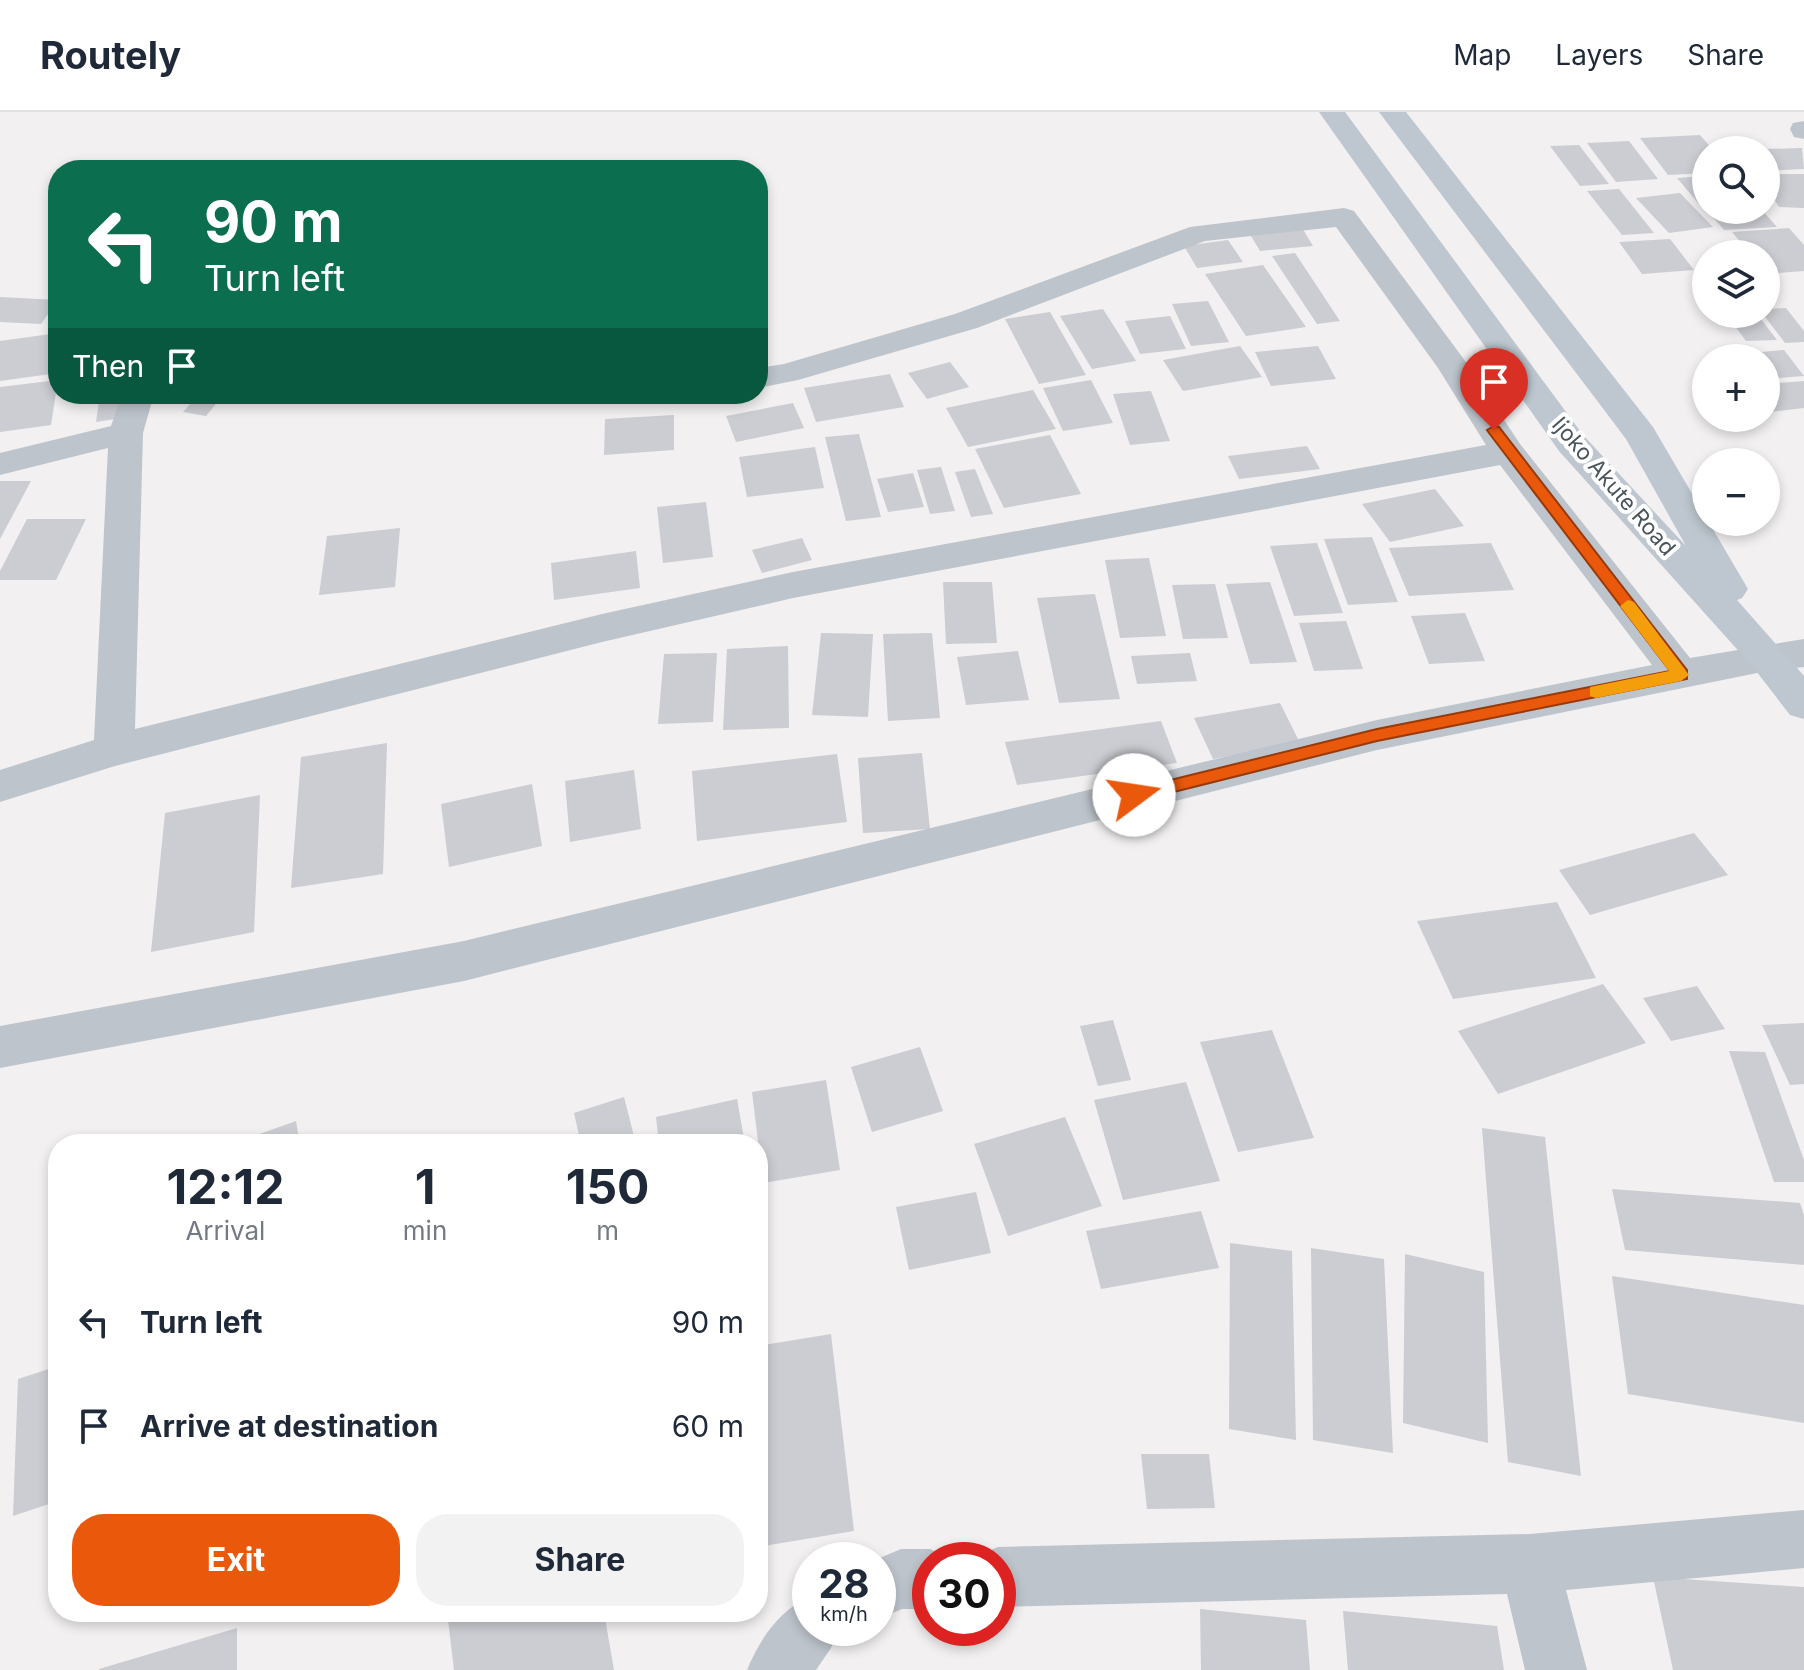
<!DOCTYPE html>
<html lang="en">
<head>
<meta charset="utf-8">
<style>
  :root { --surface:#fff; --page:#f2f2f3; --text:#1f2937; --muted:#747a83; --line:#e0e1e3; --accent:#ea580c }
  body { margin:0; font-family:Inter,sans-serif; background:var(--page); color:var(--text); height:100vh; display:flex; flex-direction:column; font-size:30px; white-space:nowrap }
  * { box-sizing:border-box; margin:0 }
  p { font-size:26px; color:var(--muted) }
  .icon { flex:none; width:44px; height:44px; fill:none; stroke:currentColor; stroke-width:2; stroke-linecap:round; stroke-linejoin:round }
  .map { position:relative; flex:1; overflow:hidden }
  .panel { position:absolute; left:48px; top:1022px; width:720px; height:488px; display:flex; flex-direction:column; background:var(--surface); border-radius:32px; box-shadow:0 4px 12px #0003 }
  .panel>* { flex:none }
  .banner { position:absolute; left:48px; top:48px; width:720px; height:244px; border-radius:32px; box-shadow:0 4px 12px #0003; background:#0b6e4f; color:#fff; overflow:hidden }
  .fabs { position:absolute; left:1692px; top:24px; display:grid; gap:16px }
  .fabs a { display:grid; place-items:center; width:88px; height:88px; border-radius:50%; background:var(--surface); box-shadow:0 4px 12px #0003; font-size:40px }
  .speed { position:absolute; left:792px; top:1430px; display:flex; gap:16px; font-size:40px; font-weight:700; text-align:center }
  .speed>* { display:grid; place-content:center; width:104px; height:104px; border-radius:50%; background:var(--surface); box-shadow:0 4px 12px #0003; line-height:1 }
  .speed small { font-size:20px; font-weight:400 }
  .speed .limit { border:12px solid #d22; background:#fff; color:#111 }
  .pin { position:absolute; display:grid; place-items:center; width:68px; height:68px; color:#fff; margin:-82px -34px; border-radius:50% 50% 50% 0; rotate:-45deg; box-shadow:0 0 8px #0007 }
  .pin .icon { rotate:45deg }
  .me { position:absolute; width:88px; margin:-44px; rotate:76deg; stroke-linejoin:round; filter:drop-shadow(0 0 6px #0008) }
  .turn { display:flex; align-items:center; gap:28px; height:168px; padding:0 24px; font-size:36px }
  .turn .icon { width:104px; height:104px; stroke-width:2.5 }
  .turn b { display:block; font-size:56px; line-height:68px }
  .then { display:flex; align-items:center; height:76px; padding:0 24px; background:#0003; gap:16px; font-size:30px }
  .eta { display:flex; justify-content:space-evenly; align-items:center; height:136px; text-align:center }
  .eta b { font-size:48px; font-weight:700; line-height:56px }
  .primary-button { display:flex; gap:16px; margin-top:auto; padding:16px 24px }
  .primary-button a { flex:1; height:92px; border-radius:32px; background:var(--accent); color:#fff; font-size:32px; font-weight:700; line-height:92px; text-align:center }
  .primary-button a+a { background:var(--page); color:var(--text) }
  ul { padding:0; list-style:none }
  li { display:flex; align-items:center; gap:24px; height:104px; padding:0 24px }
  li div { flex:1 }
  li b { display:block; font-size:30px }
  li em { font-style:normal }
  header { display:flex; align-items:center; gap:48px; box-sizing:border-box; height:112px; padding:0 40px; background:var(--surface); border-bottom:2px solid var(--line) }
  header strong { font-size:38px }
  nav { display:flex; gap:44px; margin-inline-start:auto; font-size:28px }
  .map>svg:first-child { display:block }
</style>
</head>
<body>
<header>
<strong>Routely</strong>
<nav><a>Map</a><a>Layers</a><a>Share</a></nav>
</header>
<div class="map">
<svg width="1804" height="1558" viewBox="0 0 1804 1558">
  <rect width="100%" height="100%" fill="#f2f0f0"/>
  <!-- building -->
  <g fill="#cbcdd2">
    <path d="M1700 23 1713 38H1706V61L1668 63 1640 26Z"/>
    <path d="M1629 29 1658 67 1616 70 1587 31Z"/>
    <path d="M1579 33 1609 72 1580 74 1550 34Z"/>
    <path d="M1802 36 1804 57 1766 59V37Z"/>
    <path d="M1766 62H1804V96L1779 95 1766 74Z"/>
    <path d="M1706 64V92H1699L1677 66Z"/>
    <path d="M1619 77 1654 121 1622 123 1587 79Z"/>
    <path d="M1680 81 1713 115 1669 121 1636 86Z"/>
    <path d="M1707 98H1762L1777 115 1724 118Z"/>
    <path d="M1301 114 1313 134 1260 139 1248 119Z"/>
    <path d="M1789 116 1804 133V159L1767 162 1766 142H1750L1732 120Z"/>
    <path d="M1670 127 1694 158 1642 162 1619 130Z"/>
    <path d="M1228 128 1243 150 1197 156 1184 134Z"/>
    <path d="M1295 141 1340 209 1317 212 1272 144Z"/>
    <path d="M1263 153 1306 215 1246 224 1205 162Z"/>
    <path d="M0 185 58 188 41 212 0 210Z"/>
    <path d="M1208 189 1229 230 1191 234 1172 192Z"/>
    <path d="M1786 196 1804 219V230L1785 231 1763 202H1766V197Z"/>
    <path d="M1103 197 1136 249 1092 257 1060 204Z"/>
    <path d="M1050 200 1086 263 1039 272 1005 207Z"/>
    <path d="M1726 202H1757L1777 228 1746 229Z"/>
    <path d="M1170 204 1186 237 1140 242 1125 209Z"/>
    <path d="M58 221V261L0 269V229Z"/>
    <path d="M1240 234 1262 265 1183 279 1163 248Z"/>
    <path d="M1318 234 1336 267 1271 274 1255 240Z"/>
    <path d="M1784 238 1804 264 1766 267V246H1733L1730 243Z"/>
    <path d="M950 250 969 275 927 287 908 261Z"/>
    <path d="M890 262 904 295 816 310 804 276Z"/>
    <path d="M58 268 51 313 0 320V275Z"/>
    <path d="M1091 268 1113 311 1063 319 1043 276Z"/>
    <path d="M1804 269V296L1769 300 1766 296V272Z"/>
    <path d="M1033 278 1056 317 968 335 946 296Z"/>
    <path d="M1151 279 1170 329 1130 333 1113 282Z"/>
    <path d="M100 282H132L128 305 96 310Z"/>
    <path d="M199 282H224L206 304 183 300Z"/>
    <path d="M250 282H335L329 292Z"/>
    <path d="M432 282H487L481 291Z"/>
    <path d="M793 291 804 316 736 330 726 304Z"/>
    <path d="M674 303V338L604 343 605 307Z"/>
    <path d="M859 322 881 405 846 409 825 325Z"/>
    <path d="M1050 323 1081 382 1004 396 975 337Z"/>
    <path d="M1307 334 1320 357 1239 367 1228 344Z"/>
    <path d="M815 335 824 376 747 385 739 345Z"/>
    <path d="M941 355 955 399 930 402 917 358Z"/>
    <path d="M975 357 993 402 971 405 955 360Z"/>
    <path d="M913 361 924 395 888 400 877 367Z"/>
    <path d="M0 369H31L0 427Z"/>
    <path d="M1435 377 1464 414 1390 430 1362 392Z"/>
    <path d="M706 390 713 445 663 451 657 395Z"/>
    <path d="M27 407H86L56 468H0V459Z"/>
    <path d="M400 416 395 475 319 483 327 424Z"/>
    <path d="M1372 425 1398 490 1348 493 1324 427Z"/>
    <path d="M802 426 812 448 762 461 752 438Z"/>
    <path d="M1317 431 1343 501 1294 504 1270 434Z"/>
    <path d="M1491 431 1514 478 1409 484 1389 436Z"/>
    <path d="M636 439 640 476 554 488 551 451Z"/>
    <path d="M1149 446 1166 524 1120 526 1105 448Z"/>
    <path d="M943 470H992L997 531 946 532Z"/>
    <path d="M1270 470 1297 550 1250 552 1226 472Z"/>
    <path d="M1215 472 1228 526 1183 527 1172 473Z"/>
    <path d="M1095 482 1120 587 1059 591 1037 486Z"/>
    <path d="M1465 501 1485 549 1429 552 1411 504Z"/>
    <path d="M1346 509 1363 557 1314 559 1299 511Z"/>
    <path d="M821 521 873 522 868 605 812 603Z"/>
    <path d="M932 521 940 606 888 609 883 522Z"/>
    <path d="M788 534 789 616 723 618 727 537Z"/>
    <path d="M1018 539 1029 588 966 593 957 545Z"/>
    <path d="M717 541 713 610 658 612 664 542Z"/>
    <path d="M1190 541 1197 569 1137 572 1131 544Z"/>
    <path d="M1280 591 1300 631 1213 647 1194 606Z"/>
    <path d="M1161 609 1177 651 1017 673 1005 630Z"/>
    <path d="M387 631 383 762 291 776 301 645Z"/>
    <path d="M922 641 930 717 863 721 858 646Z"/>
    <path d="M837 642 847 710 697 729 692 659Z"/>
    <path d="M634 658 641 717 570 730 565 669Z"/>
    <path d="M532 672 542 734 449 755 441 692Z"/>
    <path d="M260 683 254 820 151 840 165 701Z"/>
    <path d="M1694 721 1728 763 1590 803 1559 758Z"/>
    <path d="M1557 790 1596 866 1453 887 1417 809Z"/>
    <path d="M1603 872 1646 931 1498 982 1458 919Z"/>
    <path d="M1697 874 1725 917 1671 929 1643 886Z"/>
    <path d="M1113 908 1131 968 1098 974 1080 914Z"/>
    <path d="M1804 911V972L1790 973 1762 913Z"/>
    <path d="M1272 918 1314 1026 1238 1040 1200 930Z"/>
    <path d="M920 935 943 999 872 1020 851 955Z"/>
    <path d="M1729 939 1765 940 1804 1048V1070H1774Z"/>
    <path d="M826 968 840 1058 763 1071 752 980Z"/>
    <path d="M1186 970 1220 1069 1123 1088 1094 988Z"/>
    <path d="M624 985 636 1032H581L574 1001Z"/>
    <path d="M737 987 745 1032H659L656 1005Z"/>
    <path d="M1065 1005 1102 1094 1008 1124 974 1032Z"/>
    <path d="M296 1009 300 1032H232Z"/>
    <path d="M1482 1016 1545 1025 1581 1364 1508 1350Z"/>
    <path d="M1612 1077 1800 1091 1804 1103V1153L1625 1138Z"/>
    <path d="M976 1080 991 1141 909 1158 896 1095Z"/>
    <path d="M1201 1099 1219 1156 1101 1177 1086 1119Z"/>
    <path d="M1230 1131 1292 1139 1296 1328 1229 1317Z"/>
    <path d="M1311 1136 1384 1147 1393 1341 1313 1328Z"/>
    <path d="M1405 1142 1484 1160 1488 1331 1403 1311Z"/>
    <path d="M1612 1164 1804 1193V1311L1628 1282Z"/>
    <path d="M831 1222 854 1419 758 1435V1234Z"/>
    <path d="M58 1254V1389L13 1404 18 1267Z"/>
    <path d="M1141 1342H1209L1215 1396 1147 1397Z"/>
    <path d="M1653 1465 1804 1475V1558H1673Z"/>
    <path d="M1200 1497 1306 1508 1310 1558H1201Z"/>
    <path d="M1343 1499 1497 1514 1504 1558H1348Z"/>
    <path d="M447 1500H604L614 1558H454Z"/>
    <path d="M237 1516V1558H99V1557Z"/>
  </g>
  <g fill="none" stroke-linecap="round" stroke-linejoin="round">
    <!-- street -->
    <g fill="#bdc4cb" fill-rule="evenodd">
      <path d="M1804 9V27L1794 25 1790 17 1793 11Z"/>
      <path d="M1344 96 1354 99 1463 246 1520 332 1690 546 1804 527V555L1767 559 1377 638 464 869 0 956V914L464 829 1377 608 1652 553 1500 353 793 486 602 530 115 654 0 690V658L94 628 108 336 0 363V341L111 314 122 282H154L143 321 135 617 602 502 793 460 1486 333 1438 256 1336 115 1205 129 977 216 798 268 758 276V256L784 252 955 202 1190 115Z"/>
      <path d="M1804 1398V1456L1566 1478 1587 1558H1525L1507 1482 998 1495V1448H975L977 1444 998 1435 1530 1422Z"/>
      <path d="M901 1437H930L952 1448H930V1497H902L878 1507V1448H875Z"/>
      <path d="M810 1485V1516H840L831 1536 816 1558H747C760 1527 779 1498 810 1485Z"/>
    </g>
    <!-- secondary -->
    <path fill="#bec7cf" fill-rule="evenodd" d="M1319 0H1345L1583 323 1686 434 1626 327 1379 0H1406L1653 315 1748 477 1742 486 1737 488 1804 564V607L1790 603 1753 555 1559 339Z"/>
  </g>
  <!-- route -->
  <path fill="#ea580c" stroke="#983908" stroke-width="2" d="M1494 314 1499 315 1687 558V567L1377 629 1134 690 1128 688 1125 683 1128 679 1134 677 1377 617 1670 559 1489 321 1487 318Z"/>
  <!-- slow -->
  <path fill="#f59e0b" d="M1628 488 1634 490 1689 563 1681 569 1596 586 1590 584V575L1669 559 1623 498 1620 494Z"/>
  <g text-anchor="middle" stroke-width="8" stroke-linejoin="round" paint-order="stroke">
    <!-- far-street labels -->
    <g font-size="22" fill="#4a545b" stroke="#fff">
      <text transform="translate(1614 374) rotate(49)" y="8">Ijoko Akute Road</text>
    </g>
  </g>
</svg>
<div class="fabs">
<a><svg class="icon" aria-label="search" viewBox="0 0 24 24"><circle cx="10" cy="10" r="6"/><path d="M15 15l6 6"/></svg></a>
<a><svg class="icon" aria-label="layers" viewBox="0 0 24 24"><path d="M12 4l9 5-9 5-9-5zM3 14l9 5 9-5"/></svg></a>
<a>+</a>
<a>−</a>
</div>
<div class="speed"><div>28<small>km/h</small></div><div class="limit">30</div></div>
<div class="pin" style="left:1494px;top:318px;background:#d93025"><svg class="icon" aria-label="arrive" viewBox="0 0 24 24"><path d="M6 21V4h12l-3 4 3 4H6"/></svg></div>
<svg class="me" style="left:1134px;top:683px" viewBox="-20 -20 40 40"><circle r="19" fill="#fff"/><path d="M0-13L10 11 0 6-10 11z" fill="#ea580c"/></svg>
<div class="banner">
<div class="turn"><svg class="icon" aria-label="left" viewBox="0 0 24 24"><path d="M17 20v-9H6M10 6l-5 5 5 5"/></svg><div><b>90 m</b>Turn left</div></div>
<div class="then">Then<svg class="icon" aria-label="arrive" viewBox="0 0 24 24"><path d="M6 21V4h12l-3 4 3 4H6"/></svg></div>
</div>
<section class="panel">
<div class="eta">
<div><b>12:12</b><p>Arrival</p></div>
<div><b>1</b><p>min</p></div>
<div><b>150</b><p>m</p></div>
</div>
<ul>
<li><svg class="icon" aria-label="left" viewBox="0 0 24 24"><path d="M17 20v-9H6M10 6l-5 5 5 5"/></svg><div><b>Turn left</b></div><em>90 m</em></li>
<li><svg class="icon" aria-label="arrive" viewBox="0 0 24 24"><path d="M6 21V4h12l-3 4 3 4H6"/></svg><div><b>Arrive at destination</b></div><em>60 m</em></li>
</ul>
<div class="primary-button"><a>Exit</a><a>Share</a></div>
</section>
</div>
</body>
</html>
